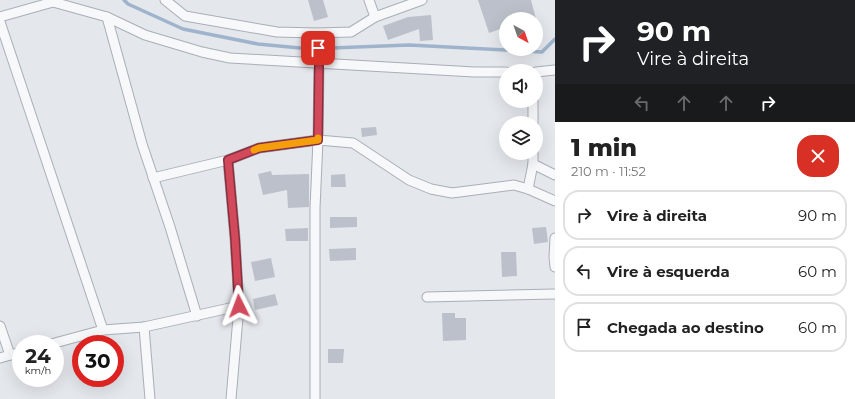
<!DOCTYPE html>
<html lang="pt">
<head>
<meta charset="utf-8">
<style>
  :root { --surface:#fff; --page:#f2f2f2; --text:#222; --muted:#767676; --line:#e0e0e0 }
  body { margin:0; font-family:Montserrat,sans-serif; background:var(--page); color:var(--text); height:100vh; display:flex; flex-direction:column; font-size:15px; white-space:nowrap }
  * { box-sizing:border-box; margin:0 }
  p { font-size:13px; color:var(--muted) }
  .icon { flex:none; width:22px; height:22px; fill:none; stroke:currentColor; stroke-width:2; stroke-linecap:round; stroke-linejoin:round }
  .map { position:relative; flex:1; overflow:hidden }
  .panel { display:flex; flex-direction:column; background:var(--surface); width:300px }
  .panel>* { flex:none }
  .guide { background:#202124; color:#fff; overflow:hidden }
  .needle { width:26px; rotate:140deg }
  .fabs { position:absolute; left:499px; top:12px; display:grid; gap:8px }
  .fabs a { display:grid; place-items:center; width:44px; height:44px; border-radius:50%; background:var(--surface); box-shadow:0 4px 16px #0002; font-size:20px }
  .speed { position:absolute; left:12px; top:335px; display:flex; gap:8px; font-size:20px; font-weight:700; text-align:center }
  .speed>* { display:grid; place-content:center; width:52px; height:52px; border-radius:50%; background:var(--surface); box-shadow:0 4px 16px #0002; line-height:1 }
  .speed small { font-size:10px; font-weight:400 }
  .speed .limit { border:6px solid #d22; background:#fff; color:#111 }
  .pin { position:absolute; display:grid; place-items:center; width:34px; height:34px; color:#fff; margin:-17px; border-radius:8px; box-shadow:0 2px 6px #0006 }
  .me { position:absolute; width:44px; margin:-22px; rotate:357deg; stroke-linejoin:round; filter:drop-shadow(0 0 3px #0008) }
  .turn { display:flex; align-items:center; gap:14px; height:84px; padding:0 16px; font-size:18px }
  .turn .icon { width:52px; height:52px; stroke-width:2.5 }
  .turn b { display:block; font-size:28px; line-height:34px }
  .lanes { display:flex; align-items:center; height:38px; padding:0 16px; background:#0003; justify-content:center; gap:20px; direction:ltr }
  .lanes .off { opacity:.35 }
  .round { display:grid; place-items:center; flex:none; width:42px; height:42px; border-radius:16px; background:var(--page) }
  .head { display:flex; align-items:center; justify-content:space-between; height:68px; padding:0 16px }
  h1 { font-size:24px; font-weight:800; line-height:30px }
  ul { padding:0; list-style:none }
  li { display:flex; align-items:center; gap:12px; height:50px; margin:0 8px 6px; padding:0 8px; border:2px solid var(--line); border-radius:16px }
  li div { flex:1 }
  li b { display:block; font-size:15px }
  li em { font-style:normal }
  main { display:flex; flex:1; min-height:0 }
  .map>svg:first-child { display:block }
</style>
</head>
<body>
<main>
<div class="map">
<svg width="555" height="399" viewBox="0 0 555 399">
  <rect width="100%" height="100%" fill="#e4e7ec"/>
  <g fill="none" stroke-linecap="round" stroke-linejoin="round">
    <!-- stream -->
    <g stroke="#9fb4cc" stroke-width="3.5">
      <path d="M124 0 128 4 183 29 258 44 300 48"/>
      <path d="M331 48 409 45 542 52 555 39"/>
    </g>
  </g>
  <!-- building -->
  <g fill="#bbc0ca">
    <path d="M308 0H323L328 17 314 21Z"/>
    <path d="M478 0H531L536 19H506V27L489 33Z"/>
    <path d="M431 15 433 40 420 41 419 29 388 40 383 26 408 17Z"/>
    <path d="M376 127 377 135 362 137 361 128Z"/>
    <path d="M271 171 272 175 309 174V207L288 208 287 190 263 195 258 174Z"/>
    <path d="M345 174 346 187H331V175Z"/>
    <path d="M330 217H357V227L330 228Z"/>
    <path d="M546 227 548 242 534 244 532 228Z"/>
    <path d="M308 228V241H286L285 229Z"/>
    <path d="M356 248V260L330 261 329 249Z"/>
    <path d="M501 252H516L517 276 502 277Z"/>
    <path d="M271 258 275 277 255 281 251 262Z"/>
    <path d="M275 294 278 305 255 310 253 299Z"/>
    <path d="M442 313H455V318H466V340L443 341Z"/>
    <path d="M328 349H344L343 363H328Z"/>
  </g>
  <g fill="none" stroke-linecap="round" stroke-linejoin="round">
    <!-- street casing -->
    <g stroke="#a9aeb7" stroke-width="11">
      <g id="street">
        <path d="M165 0 185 16 277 32 317 33 351 32 375 17 422 0"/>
        <path d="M369 0 375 17"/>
        <path d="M0 17 53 2 107 17 145 35 202 52 230 58 474 72H506"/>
        <path d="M107 17 142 144 170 227 197 316"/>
        <path d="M0 22 103 330"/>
        <path d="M536 72 555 70"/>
        <path d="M533 101V123"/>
        <path d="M228 160 235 238 239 306 231 399"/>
        <path d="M533 164 555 175"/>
        <path d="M153 178 228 160 259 148 318 140 353 143 409 180 431 189 452 193 514 185 528 189 555 201"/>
        <path d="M528 189 533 164V153"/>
        <path d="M555 238 554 257 555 267"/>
        <path d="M427 297 555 294"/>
        <path d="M0 326 10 355"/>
        <path d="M144 327 150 399"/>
        <path d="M51 344 103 330 144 327 239 306"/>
        <path d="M0 358 21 352"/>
        <path d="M315 399V208L318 140 319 63 317 33"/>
      </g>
    </g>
    <!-- street -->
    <use href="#street" stroke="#f7f8fa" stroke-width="9"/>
  </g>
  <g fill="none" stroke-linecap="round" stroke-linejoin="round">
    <!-- route casing -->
    <g stroke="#882f3b" stroke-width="10">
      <path id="route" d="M239 306 235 238 228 160 259 148 318 140 319 63 318 48"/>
    </g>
    <!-- route -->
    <use href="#route" stroke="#d1495b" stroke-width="7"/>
    <!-- slow -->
    <path stroke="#f59e0b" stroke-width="7" d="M254 150 259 148 318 140V138"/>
  </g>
</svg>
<div class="fabs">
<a><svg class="needle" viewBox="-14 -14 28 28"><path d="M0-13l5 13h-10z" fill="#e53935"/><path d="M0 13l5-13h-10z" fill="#767676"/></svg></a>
<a><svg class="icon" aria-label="sound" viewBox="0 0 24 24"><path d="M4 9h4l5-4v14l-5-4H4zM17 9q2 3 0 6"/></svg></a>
<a><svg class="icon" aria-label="layers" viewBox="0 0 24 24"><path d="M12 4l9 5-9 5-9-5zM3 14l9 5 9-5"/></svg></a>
</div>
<div class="speed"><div>24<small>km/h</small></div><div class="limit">30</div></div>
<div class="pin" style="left:318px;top:48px;background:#d93025"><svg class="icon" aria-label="arrive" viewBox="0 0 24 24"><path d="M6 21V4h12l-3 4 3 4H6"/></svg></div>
<svg class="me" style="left:239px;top:306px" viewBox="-20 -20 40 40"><path d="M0-17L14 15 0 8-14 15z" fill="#d1495b" stroke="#fff" stroke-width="4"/></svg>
</div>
<section class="panel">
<div class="guide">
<div class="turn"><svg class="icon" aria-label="right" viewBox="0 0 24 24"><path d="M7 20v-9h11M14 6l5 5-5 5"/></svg><div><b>90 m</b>Vire à direita</div></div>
<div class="lanes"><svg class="icon off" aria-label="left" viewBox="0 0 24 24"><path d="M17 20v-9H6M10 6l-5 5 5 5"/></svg><svg class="icon off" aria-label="ahead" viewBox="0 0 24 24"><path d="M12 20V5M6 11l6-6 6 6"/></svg><svg class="icon off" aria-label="ahead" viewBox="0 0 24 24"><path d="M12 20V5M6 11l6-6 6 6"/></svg><svg class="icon" aria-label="right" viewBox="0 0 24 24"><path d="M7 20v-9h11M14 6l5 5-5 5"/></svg></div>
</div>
<div class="head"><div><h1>1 min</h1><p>210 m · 11:52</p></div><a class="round" style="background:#d93025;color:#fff"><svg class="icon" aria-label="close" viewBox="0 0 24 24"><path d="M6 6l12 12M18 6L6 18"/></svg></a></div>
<ul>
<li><svg class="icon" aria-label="right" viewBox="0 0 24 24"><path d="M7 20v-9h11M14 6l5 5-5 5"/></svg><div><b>Vire à direita</b></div><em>90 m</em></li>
<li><svg class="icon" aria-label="left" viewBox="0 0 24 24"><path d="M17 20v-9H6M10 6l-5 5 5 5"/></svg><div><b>Vire à esquerda</b></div><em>60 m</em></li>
<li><svg class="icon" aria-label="arrive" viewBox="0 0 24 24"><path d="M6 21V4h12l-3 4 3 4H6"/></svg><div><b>Chegada ao destino</b></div><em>60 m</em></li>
</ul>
</section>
</main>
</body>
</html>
